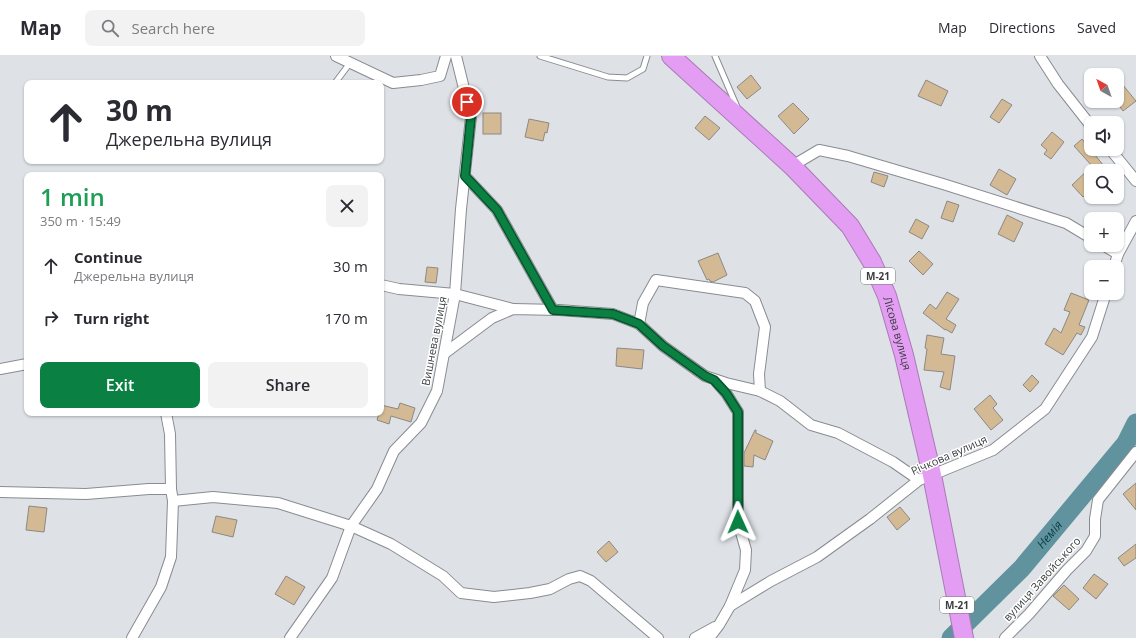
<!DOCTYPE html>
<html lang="en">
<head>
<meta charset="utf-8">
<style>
  :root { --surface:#fff; --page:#f2f2f3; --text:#2b2b33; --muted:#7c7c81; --line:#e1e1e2; --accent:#0b8043 }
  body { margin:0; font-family:"Open Sans",sans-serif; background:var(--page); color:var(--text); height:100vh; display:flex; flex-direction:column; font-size:15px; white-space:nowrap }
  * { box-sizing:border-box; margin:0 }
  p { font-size:13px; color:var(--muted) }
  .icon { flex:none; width:22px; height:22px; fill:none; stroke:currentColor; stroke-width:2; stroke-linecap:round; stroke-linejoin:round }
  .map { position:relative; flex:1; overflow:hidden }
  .details { position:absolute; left:24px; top:116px; width:360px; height:244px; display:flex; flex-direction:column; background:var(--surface); border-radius:8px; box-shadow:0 1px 3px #0004 }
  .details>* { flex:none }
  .guide { position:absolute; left:24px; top:24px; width:360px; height:84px; border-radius:8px; box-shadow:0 1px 3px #0004; background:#fff; color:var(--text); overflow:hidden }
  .needle { width:26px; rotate:320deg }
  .buttons { position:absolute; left:1084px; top:12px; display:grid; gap:8px }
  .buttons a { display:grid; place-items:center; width:40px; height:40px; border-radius:8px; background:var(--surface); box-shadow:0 1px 3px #0004; font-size:20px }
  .pin { position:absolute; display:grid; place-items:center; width:34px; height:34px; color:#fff; margin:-17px; border:2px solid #fff; border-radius:50%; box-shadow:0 1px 4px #0007 }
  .me { position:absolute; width:44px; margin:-22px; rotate:359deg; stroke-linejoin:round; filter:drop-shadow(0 0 3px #0008) }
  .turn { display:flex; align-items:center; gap:14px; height:84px; padding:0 16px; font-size:18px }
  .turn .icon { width:52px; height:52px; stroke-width:2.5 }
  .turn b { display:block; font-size:28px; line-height:34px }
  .round { display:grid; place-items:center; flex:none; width:42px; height:42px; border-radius:8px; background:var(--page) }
  .overview { display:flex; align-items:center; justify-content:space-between; height:68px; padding:0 16px }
  h1 { font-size:24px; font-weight:600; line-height:30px; color:#1e9e55 }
  .button { display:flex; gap:8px; margin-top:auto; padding:8px 16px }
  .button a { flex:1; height:46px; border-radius:8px; background:var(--accent); color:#fff; font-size:16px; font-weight:600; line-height:46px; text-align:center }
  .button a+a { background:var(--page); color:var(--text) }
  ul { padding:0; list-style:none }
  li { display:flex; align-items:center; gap:12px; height:52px; padding:0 16px }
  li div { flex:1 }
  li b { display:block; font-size:15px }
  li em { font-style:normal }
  header { display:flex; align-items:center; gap:24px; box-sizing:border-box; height:56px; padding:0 20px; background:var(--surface); border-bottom:1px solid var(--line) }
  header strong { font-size:19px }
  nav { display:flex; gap:22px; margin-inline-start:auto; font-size:14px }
  .search { width:280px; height:36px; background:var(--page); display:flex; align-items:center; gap:10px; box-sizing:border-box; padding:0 14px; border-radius:8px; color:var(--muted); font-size:15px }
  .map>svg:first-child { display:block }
</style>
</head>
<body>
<header>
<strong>Map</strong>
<div class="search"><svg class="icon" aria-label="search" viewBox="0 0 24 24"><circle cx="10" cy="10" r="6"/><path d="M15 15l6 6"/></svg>Search here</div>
<nav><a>Map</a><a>Directions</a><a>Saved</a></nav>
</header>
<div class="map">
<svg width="1136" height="582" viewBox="0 0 1136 582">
  <rect width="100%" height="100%" fill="#dee2e7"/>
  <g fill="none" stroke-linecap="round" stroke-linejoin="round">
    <!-- river -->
    <path stroke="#60939d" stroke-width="19" id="s1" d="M951 582 1022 512 1126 387 1136 367"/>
  </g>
  <!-- building -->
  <g fill="#d3ba95" stroke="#8c8883">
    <path d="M751 19 761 32 747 43 737 31Z"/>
    <path d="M926 24 948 35 941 50 918 40Z"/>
    <path d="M1122 28 1136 45 1123 55 1117 47V32Z"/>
    <path d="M1002 43 1012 49 999 67 990 61Z"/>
    <path d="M793 47 809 63 794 78 778 60Z"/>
    <rect x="483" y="57" width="18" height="21"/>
    <path d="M705 60 720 72 709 84 695 72Z"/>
    <path d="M529 63 549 67 547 77 545 76 543 85 525 81Z"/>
    <path d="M1052 76 1064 86 1051 103 1044 98 1047 94 1041 89Z"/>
    <path d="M1082 83 1108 115H1091V133L1083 141 1072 129 1092 110 1074 90Z"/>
    <path d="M999 113 1016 123 1007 139 990 129Z"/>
    <path d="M874 116 888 120 884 131 871 126Z"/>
    <path d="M947 145 959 149 953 166 941 162Z"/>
    <path d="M1007 159 1023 167 1014 186 998 178Z"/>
    <path d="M916 163 929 170 922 183 909 176Z"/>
    <path d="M919 195 933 208 923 219 909 205Z"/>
    <path d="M718 197 727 219 713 226 710 225 709 223 707 224 698 205Z"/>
    <path d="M427 211 438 212 436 227 425 226Z"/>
    <path d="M947 236 959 243 946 263 956 269 952 277 945 273V274L923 257 930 248 936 253Z"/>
    <path d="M1071 237 1089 244 1079 269 1085 271 1081 279 1077 277 1063 299 1045 288 1054 272 1061 277 1070 256 1064 254Z"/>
    <path d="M927 279 944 282 941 298 955 300 950 334 940 331 944 316 924 314 927 293 925 292Z"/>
    <path d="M617 292 644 294 642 313 616 310Z"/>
    <path d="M1032 319 1039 326 1030 336 1023 329Z"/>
    <path d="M990 339 997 348 993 352 1003 364 991 374 974 353Z"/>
    <path d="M400 347 415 352 411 366 391 360 389 368 377 364 379 357H381V349L398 353Z"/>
    <path d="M755 374H756V377L773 385 765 404 754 399 753 411 744 410V397Z"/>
    <path d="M1136 427V454L1123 438Z"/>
    <path d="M29 450 47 452 44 476 26 474Z"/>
    <path d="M900 451 910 463 897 474 887 461Z"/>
    <path d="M216 460 237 464 233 481 212 476Z"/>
    <path d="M609 485 618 496 606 506 597 496Z"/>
    <path d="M1136 488V502L1124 510 1118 502Z"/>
    <path d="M1094 518 1108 528 1096 543 1083 532Z"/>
    <path d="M286 520 305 531 294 549 275 538Z"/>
    <path d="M1064 529 1079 543 1069 554 1053 540Z"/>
  </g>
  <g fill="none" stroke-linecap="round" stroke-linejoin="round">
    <!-- lane casing -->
    <g stroke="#888c91" stroke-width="7">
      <g id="lane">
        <path d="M540 0 608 21 627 22 643 13 647 0"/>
        <path d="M715 0 737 51"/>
        <path d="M335 27 350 7"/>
      </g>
    </g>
    <!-- street casing -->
    <g stroke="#888c91" stroke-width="12">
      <g id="street">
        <path d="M336 0 393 27 421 24 440 20 446 0"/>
        <path d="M1040 0 1058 28 1091 70"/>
        <path d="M1110 93 1136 125"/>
        <path d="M792 110 819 94 848 100 943 128 1066 167 1091 182"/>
        <path d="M465 120 497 154 553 254"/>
        <path d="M1103 189 1118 198"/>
        <path d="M1114 211 1118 198 1136 165"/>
        <path d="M381 229 399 233 455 238 513 253"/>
        <path d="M445 297 492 262 513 253 559 254 613 258 639 268"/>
        <path d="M0 313 27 308"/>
        <path d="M760 335 780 345 811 369 838 377 893 406 919 424"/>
        <path d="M0 436 86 438 149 433H171"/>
        <path d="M173 445 213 441 278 447 351 470 391 488 443 520 461 537 494 541 530 537 550 533 569 523 580 520 591 525 658 582"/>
        <path d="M730 550 771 525 817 501 870 463 919 424 932 419 993 394 1045 353 1092 281 1106 237"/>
        <path d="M132 582 161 531 171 501 173 445 171 433 170 378 166 357"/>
        <path d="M290 582 332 522 351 470 377 433 394 395 421 367 437 335 455 238 461 153 471 61 456 0"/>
        <path d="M695 582 715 571"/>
        <path d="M709 582 719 569 730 550 745 514 746 494 738 466V356L726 337 714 323 705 320 663 290 639 268 643 247 656 224 745 237 755 245 765 271 759 318 760 335 726 327 714 323"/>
        <path d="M1005 582 1029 558 1067 514 1086 495 1095 480V463L1098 444 1136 396"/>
      </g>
    </g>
    <!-- highway casing -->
    <g stroke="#a87bb4" stroke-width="20">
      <g id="highway">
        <path id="s2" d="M671 0 792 110 850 170 872 206 887 240 904 299 932 419 964 582"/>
      </g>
    </g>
    <!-- lane -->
    <use href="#lane" stroke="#fff" stroke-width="5"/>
    <!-- street -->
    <use href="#street" stroke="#fff" stroke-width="10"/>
    <!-- highway -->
    <use href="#highway" stroke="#e39df3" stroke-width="18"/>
  </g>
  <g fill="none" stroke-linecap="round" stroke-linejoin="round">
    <!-- route casing -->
    <g stroke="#07532c" stroke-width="10">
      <path id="route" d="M467 46 471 61 465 120 497 154 553 254 613 258 639 268 663 290 705 320 714 324 726 337 738 356V466"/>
    </g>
    <!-- route -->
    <use href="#route" stroke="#0b8043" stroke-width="7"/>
  </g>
  <g text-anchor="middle" stroke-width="3" stroke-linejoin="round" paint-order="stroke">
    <!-- shield labels -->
    <g fill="#fff" stroke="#767779" stroke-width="1">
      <rect x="861" y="212" width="34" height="16" rx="3"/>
      <rect x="940" y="541" width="34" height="16" rx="3"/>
    </g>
    <g font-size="10" font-weight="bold" fill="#3b3d3f">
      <text x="878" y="224">М-21</text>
      <text x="957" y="553">М-21</text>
    </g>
    <!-- street labels -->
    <g font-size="11" fill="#3b3d3f" stroke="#fff">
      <text dy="4" stroke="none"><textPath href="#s2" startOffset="365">Лісова вулиця</textPath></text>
      <text transform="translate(434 285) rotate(-79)" y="4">Вишнева вулиця</text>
      <text transform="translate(949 399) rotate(-24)" y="4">Річкова вулиця</text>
      <text transform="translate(1042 523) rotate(-48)" y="4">вулиця Завойського</text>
    </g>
    <!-- water labels -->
    <g font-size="12" font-style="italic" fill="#0a3c45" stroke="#fff">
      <text dy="4" stroke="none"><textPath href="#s1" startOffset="143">Немія</textPath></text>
    </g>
  </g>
</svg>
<div class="buttons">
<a><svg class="needle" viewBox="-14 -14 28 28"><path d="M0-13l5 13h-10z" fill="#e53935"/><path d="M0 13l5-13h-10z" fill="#7c7c81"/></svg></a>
<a><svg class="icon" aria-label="sound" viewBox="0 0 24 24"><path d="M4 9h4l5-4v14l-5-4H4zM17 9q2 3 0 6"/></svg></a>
<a><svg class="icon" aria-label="search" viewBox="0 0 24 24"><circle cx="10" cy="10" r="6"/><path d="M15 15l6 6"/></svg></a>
<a>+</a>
<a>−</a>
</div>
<div class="pin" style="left:467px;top:46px;background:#d93025"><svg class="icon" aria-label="arrive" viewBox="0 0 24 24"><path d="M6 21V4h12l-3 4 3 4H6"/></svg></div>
<svg class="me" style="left:738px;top:466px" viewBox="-20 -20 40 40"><path d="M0-17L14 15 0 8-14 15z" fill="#0b8043" stroke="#fff" stroke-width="4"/></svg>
<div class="guide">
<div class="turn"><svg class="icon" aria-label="ahead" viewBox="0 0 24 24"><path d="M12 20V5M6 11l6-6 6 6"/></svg><div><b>30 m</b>Джерельна вулиця</div></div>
</div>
<section class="details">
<div class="overview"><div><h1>1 min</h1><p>350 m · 15:49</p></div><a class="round"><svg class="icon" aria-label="close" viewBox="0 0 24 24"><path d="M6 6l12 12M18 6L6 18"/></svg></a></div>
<ul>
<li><svg class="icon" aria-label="ahead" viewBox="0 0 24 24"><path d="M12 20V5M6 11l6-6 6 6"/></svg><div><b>Continue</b><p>Джерельна вулиця</p></div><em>30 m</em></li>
<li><svg class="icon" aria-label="right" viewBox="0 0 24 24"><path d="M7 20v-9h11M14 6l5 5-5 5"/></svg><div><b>Turn right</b></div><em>170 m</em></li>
</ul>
<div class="button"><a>Exit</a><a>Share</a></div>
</section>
</div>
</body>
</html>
